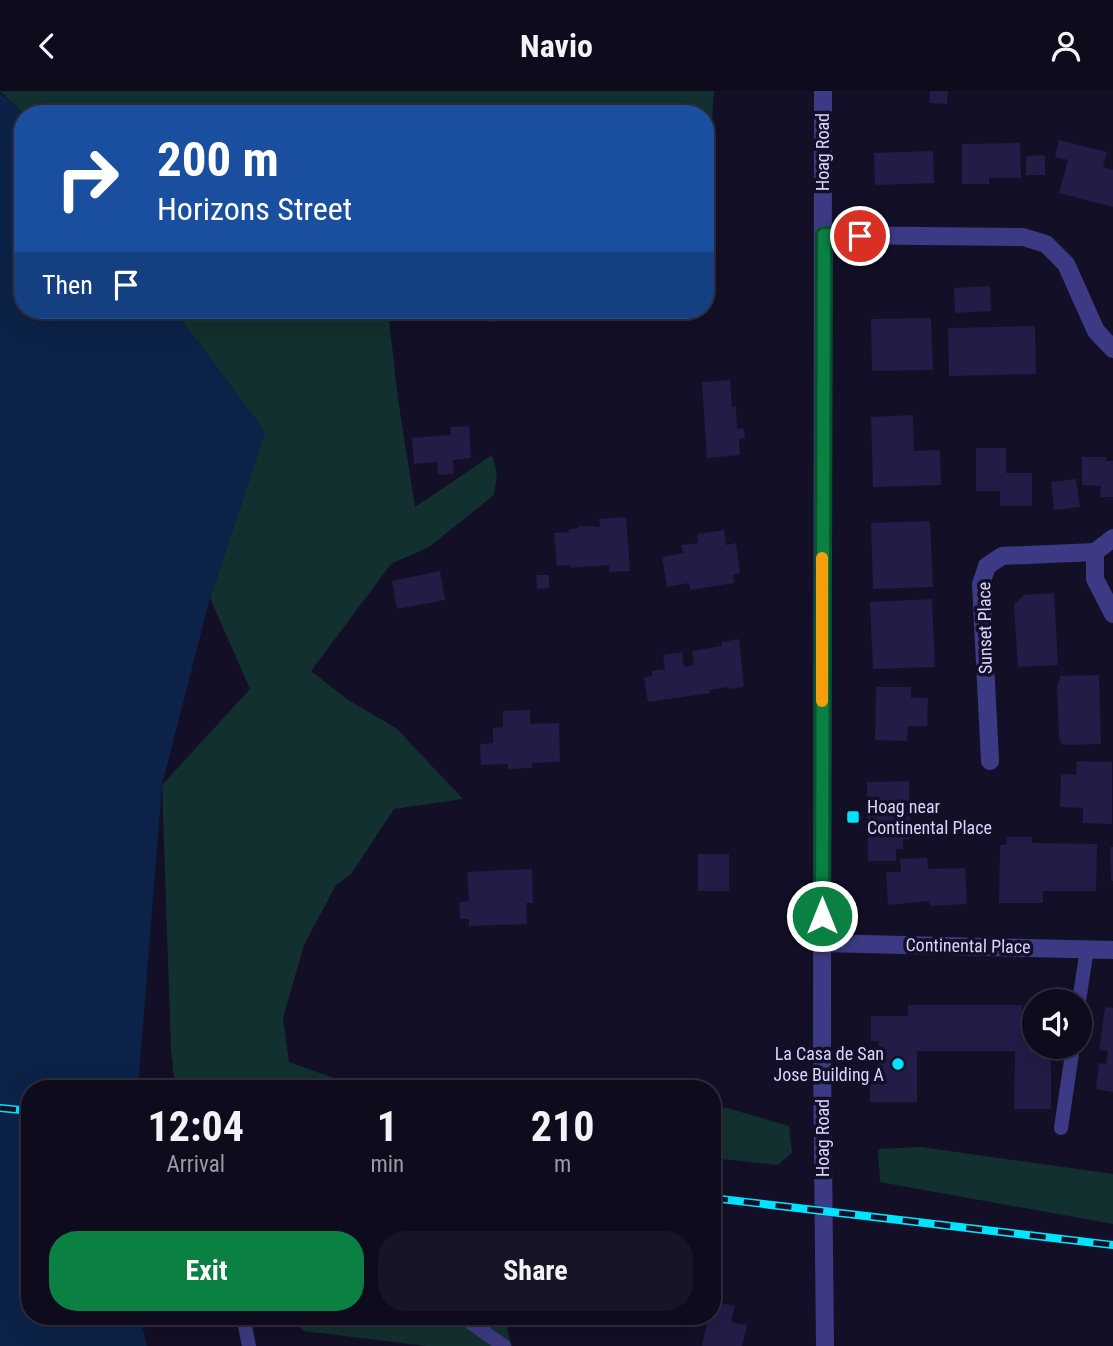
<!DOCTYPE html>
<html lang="en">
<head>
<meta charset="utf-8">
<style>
  :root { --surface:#0e0b1c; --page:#171425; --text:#f1f3f6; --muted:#9b9ba3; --line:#2e2b3b; --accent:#0b8043 }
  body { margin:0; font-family:"Roboto Condensed",sans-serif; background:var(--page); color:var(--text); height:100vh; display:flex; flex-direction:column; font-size:26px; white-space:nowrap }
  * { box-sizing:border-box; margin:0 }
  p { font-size:23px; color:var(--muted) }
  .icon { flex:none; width:38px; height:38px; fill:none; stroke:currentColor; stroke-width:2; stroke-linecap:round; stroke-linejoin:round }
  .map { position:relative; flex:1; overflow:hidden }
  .details { position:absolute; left:21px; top:989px; width:700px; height:245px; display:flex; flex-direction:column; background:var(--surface); border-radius:28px; box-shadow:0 7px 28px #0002,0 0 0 2px var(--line) }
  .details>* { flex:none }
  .guide { position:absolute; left:14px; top:14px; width:700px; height:214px; border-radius:28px; box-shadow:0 7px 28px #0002,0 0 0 2px var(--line); background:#1a4fa0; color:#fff; overflow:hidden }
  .controls { position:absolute; left:1022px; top:898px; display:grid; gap:14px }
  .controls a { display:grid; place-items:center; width:70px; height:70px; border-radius:50%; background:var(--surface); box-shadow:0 7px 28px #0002,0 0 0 2px var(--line); font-size:35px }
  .pin { position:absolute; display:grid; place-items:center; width:60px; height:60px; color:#fff; margin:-30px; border:4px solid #fff; border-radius:50%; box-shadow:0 2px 7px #0007 }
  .me { position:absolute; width:77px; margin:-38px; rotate:0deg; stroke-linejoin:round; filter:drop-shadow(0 0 5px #0008) }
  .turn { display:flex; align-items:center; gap:24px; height:147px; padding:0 28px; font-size:32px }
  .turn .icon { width:91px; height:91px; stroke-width:2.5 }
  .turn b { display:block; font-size:49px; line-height:60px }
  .then { display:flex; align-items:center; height:66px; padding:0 28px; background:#0003; gap:14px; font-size:26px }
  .eta { display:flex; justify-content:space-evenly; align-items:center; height:119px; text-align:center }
  .eta b { font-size:42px; font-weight:700; line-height:49px }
  .cta { display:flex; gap:14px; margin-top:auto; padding:14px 28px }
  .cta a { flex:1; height:80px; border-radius:28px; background:var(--accent); color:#fff; font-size:28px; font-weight:700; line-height:80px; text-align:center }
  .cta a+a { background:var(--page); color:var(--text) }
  header { display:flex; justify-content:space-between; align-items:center; height:91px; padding:0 28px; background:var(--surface); font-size:32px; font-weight:700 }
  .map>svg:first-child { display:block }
</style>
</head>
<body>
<header><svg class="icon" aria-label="back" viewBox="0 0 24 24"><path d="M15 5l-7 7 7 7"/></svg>Navio<svg class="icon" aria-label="person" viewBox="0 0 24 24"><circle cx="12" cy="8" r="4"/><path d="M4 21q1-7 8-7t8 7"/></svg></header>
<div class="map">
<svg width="1113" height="1255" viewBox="0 0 1113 1255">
  <rect width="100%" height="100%" fill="#130f26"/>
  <!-- green -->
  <g fill="#12302f">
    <path d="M0 0H714L712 30 705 37V23H23Z"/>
    <path d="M174 219H388L398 308 415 416 492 364 497 383 494 404 429 456 391 473 311 580 348 609 396 637 463 708 394 718 351 783 336 794 304 854 283 927 289 971 362 997H175L171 958 162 694 250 598 210 507 265 341Z"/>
    <path d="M712 1016 727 1017 789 1035 792 1062 778 1074 712 1067Z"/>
    <path d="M921 1056 1113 1083V1133L880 1091 878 1058Z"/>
    <path d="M293 1225H507L506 1233 512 1255H426L303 1240Z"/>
  </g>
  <!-- water -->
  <path fill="#0c2248" d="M0 2 23 23V219H174L265 341 210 507 162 694 138 997 30 998V1225H140L147 1255H0Z"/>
  <!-- building -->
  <g fill="#241b47">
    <path d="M930 0H948L947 13 930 12Z"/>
    <path d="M1059 49 1107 61 1103 76 1113 79V116L1059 102 1068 69 1055 66Z"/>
    <path d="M1020 52 1021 87H989V93H962V53Z"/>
    <path d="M933 60 934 92 875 94 874 62Z"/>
    <path d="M1045 64V84H1026V65Z"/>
    <path d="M990 195 991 220 955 222 954 197Z"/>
    <path d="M487 219H542L543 228 487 231Z"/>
    <path d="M931 227 933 279 872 280 871 228Z"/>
    <path d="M1035 235 1036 283 949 285 948 237Z"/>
    <path d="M730 289 732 316 736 315 737 338 744 337 745 347 739 348 740 364 707 367 702 291Z"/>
    <path d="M913 324 914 360 940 359 941 394 873 396 871 326Z"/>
    <path d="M469 335 471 367 453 369 454 383 438 384 437 371 414 373 412 347 451 344 450 336Z"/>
    <path d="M976 357H1006V382H1032V415H1000V400H976Z"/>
    <path d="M1082 366H1106V370H1113V406H1100L1101 395 1082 394Z"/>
    <path d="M1076 388 1080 416 1054 419 1051 391Z"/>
    <path d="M626 426 630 480 609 481V474L570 477V474L557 475 554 442 569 441V438L578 437V435L600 436 599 428Z"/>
    <path d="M930 430 933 496 873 498 871 432Z"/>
    <path d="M724 439 726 454 736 452 740 482 733 484 734 492 690 499 689 492 667 496 662 466 683 462 681 454 698 452 697 443Z"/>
    <path d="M440 480 445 509 397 518 392 490Z"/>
    <path d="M536 484H549V497L537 498Z"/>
    <path d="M1054 502 1058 574 1018 576 1014 513 1024 504Z"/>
    <path d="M932 508 935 576 873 578 870 511Z"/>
    <path d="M739 548 744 596 729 598V596L709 599 710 602 648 611 644 586 652 585V580L665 578 663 564 682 561 684 576 694 574 692 560 722 555 721 551Z"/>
    <path d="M1099 584 1101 653 1063 654 1059 648 1057 595 1061 585Z"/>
    <path d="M876 596H911V607H928L927 635H908L907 650 875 649Z"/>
    <path d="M530 619V633L559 632 560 671 532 672V677L508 678V673L481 674 480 653 493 652V637L503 636V620Z"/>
    <path d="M1077 670 1112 671V733L1083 732V717L1060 716 1061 683 1076 684Z"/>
    <path d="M909 690 910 748H903V758H896V770H868L867 691Z"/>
    <path d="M1007 746H1032V752L1097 753 1096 800H1043V812H999L1000 754H1006Z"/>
    <path d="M1110 756H1113V790H1111Z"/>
    <rect x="698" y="763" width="31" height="37"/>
    <path d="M927 767 928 778 965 777 967 813 930 815 929 810 888 814 886 781H901L900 768Z"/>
    <path d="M532 778 533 812H526L527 833 469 835V828H460L459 811 469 810 467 781Z"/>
    <path d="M908 914H1022V925H1034V956H1051V1018H1014L1015 960H917V1011H870V986H879V950H871V925H908Z"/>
    <path d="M1105 916 1113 917V1001L1096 998 1099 972 1106 973 1108 960 1099 959Z"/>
    <path d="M712 1210 735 1215 731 1231 747 1234 742 1255H702L708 1225H712Z"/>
  </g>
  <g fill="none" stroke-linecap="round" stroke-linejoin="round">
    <!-- service -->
    <g stroke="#3d3a85" stroke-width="14">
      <path d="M1079 910 1087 858"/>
      <path d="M1061 1037 1073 956"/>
      <path d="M243 1225 249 1255"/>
      <path d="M461 1225 504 1255"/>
    </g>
    <!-- minor -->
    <g stroke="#3d3a85" stroke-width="18">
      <path d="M824 144 1023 146 1046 153 1066 173 1096 240 1113 258"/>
      <path d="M1113 447 1095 461V488L1113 523"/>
      <path d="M990 670 981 493 987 475 1002 465 1095 461"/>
      <path d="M822 852 1113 859"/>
    </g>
    <!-- tertiary -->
    <path stroke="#3d3a85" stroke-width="18" d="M823 0 822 969 825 1255"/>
    <!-- rail casing -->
    <g stroke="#00e5ff" stroke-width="8">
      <g id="rail">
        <path d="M0 1017 30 1020"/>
        <path d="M712 1107 1113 1154"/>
      </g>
    </g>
    <!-- rail -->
    <use href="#rail" stroke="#130f26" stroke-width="5" stroke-dasharray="16" stroke-linecap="butt"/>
  </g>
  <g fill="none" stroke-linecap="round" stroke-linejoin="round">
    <!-- route casing -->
    <g stroke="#07532c" stroke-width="18">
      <path id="route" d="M822 825 824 144 860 145"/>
    </g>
    <!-- route -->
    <use href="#route" stroke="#0b8043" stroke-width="12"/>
    <!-- slow -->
    <path stroke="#f59e0b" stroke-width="12" d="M822 467V610"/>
  </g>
  <!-- markers -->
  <g fill="#00e5ff" stroke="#130f26" stroke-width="2.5">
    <rect x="846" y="719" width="14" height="14" rx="3.5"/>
    <circle cx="898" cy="973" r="7"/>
  </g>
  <g text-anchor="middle" stroke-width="7" stroke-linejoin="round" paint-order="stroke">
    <!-- street labels -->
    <g font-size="18" fill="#d9d4ff" stroke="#130f26">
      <text transform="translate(823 61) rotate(-90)" y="6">Hoag Road</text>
      <text transform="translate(985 537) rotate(-91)" y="6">Sunset Place</text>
      <text transform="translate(968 855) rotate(1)" y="6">Continental Place</text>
      <text transform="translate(823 1047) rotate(-90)" y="6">Hoag Road</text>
    </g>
    <!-- poi labels -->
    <g font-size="18" fill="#d9d4ff" stroke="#130f26" text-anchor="start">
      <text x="867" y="722">Hoag near<tspan x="867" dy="21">Continental Place</tspan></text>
      <text x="884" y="969" text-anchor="end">La Casa de San<tspan x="884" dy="21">Jose Building A</tspan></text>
    </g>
  </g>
</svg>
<div class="controls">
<a><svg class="icon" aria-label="sound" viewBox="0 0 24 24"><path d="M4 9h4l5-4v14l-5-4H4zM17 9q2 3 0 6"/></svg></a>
</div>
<div class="pin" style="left:860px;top:145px;background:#d93025"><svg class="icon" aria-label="arrive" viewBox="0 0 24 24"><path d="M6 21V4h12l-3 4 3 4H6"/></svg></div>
<svg class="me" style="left:822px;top:825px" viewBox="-20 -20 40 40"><circle r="17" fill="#0b8043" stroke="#fff" stroke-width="3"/><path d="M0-11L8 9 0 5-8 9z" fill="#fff"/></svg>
<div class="guide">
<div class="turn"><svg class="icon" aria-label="right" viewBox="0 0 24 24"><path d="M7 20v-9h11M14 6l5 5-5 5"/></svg><div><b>200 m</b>Horizons Street</div></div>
<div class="then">Then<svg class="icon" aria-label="arrive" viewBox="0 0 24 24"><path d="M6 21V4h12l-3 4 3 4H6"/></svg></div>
</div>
<section class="details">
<div class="eta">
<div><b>12:04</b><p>Arrival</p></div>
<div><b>1</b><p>min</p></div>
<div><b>210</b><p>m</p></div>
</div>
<div class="cta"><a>Exit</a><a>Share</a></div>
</section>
</div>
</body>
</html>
